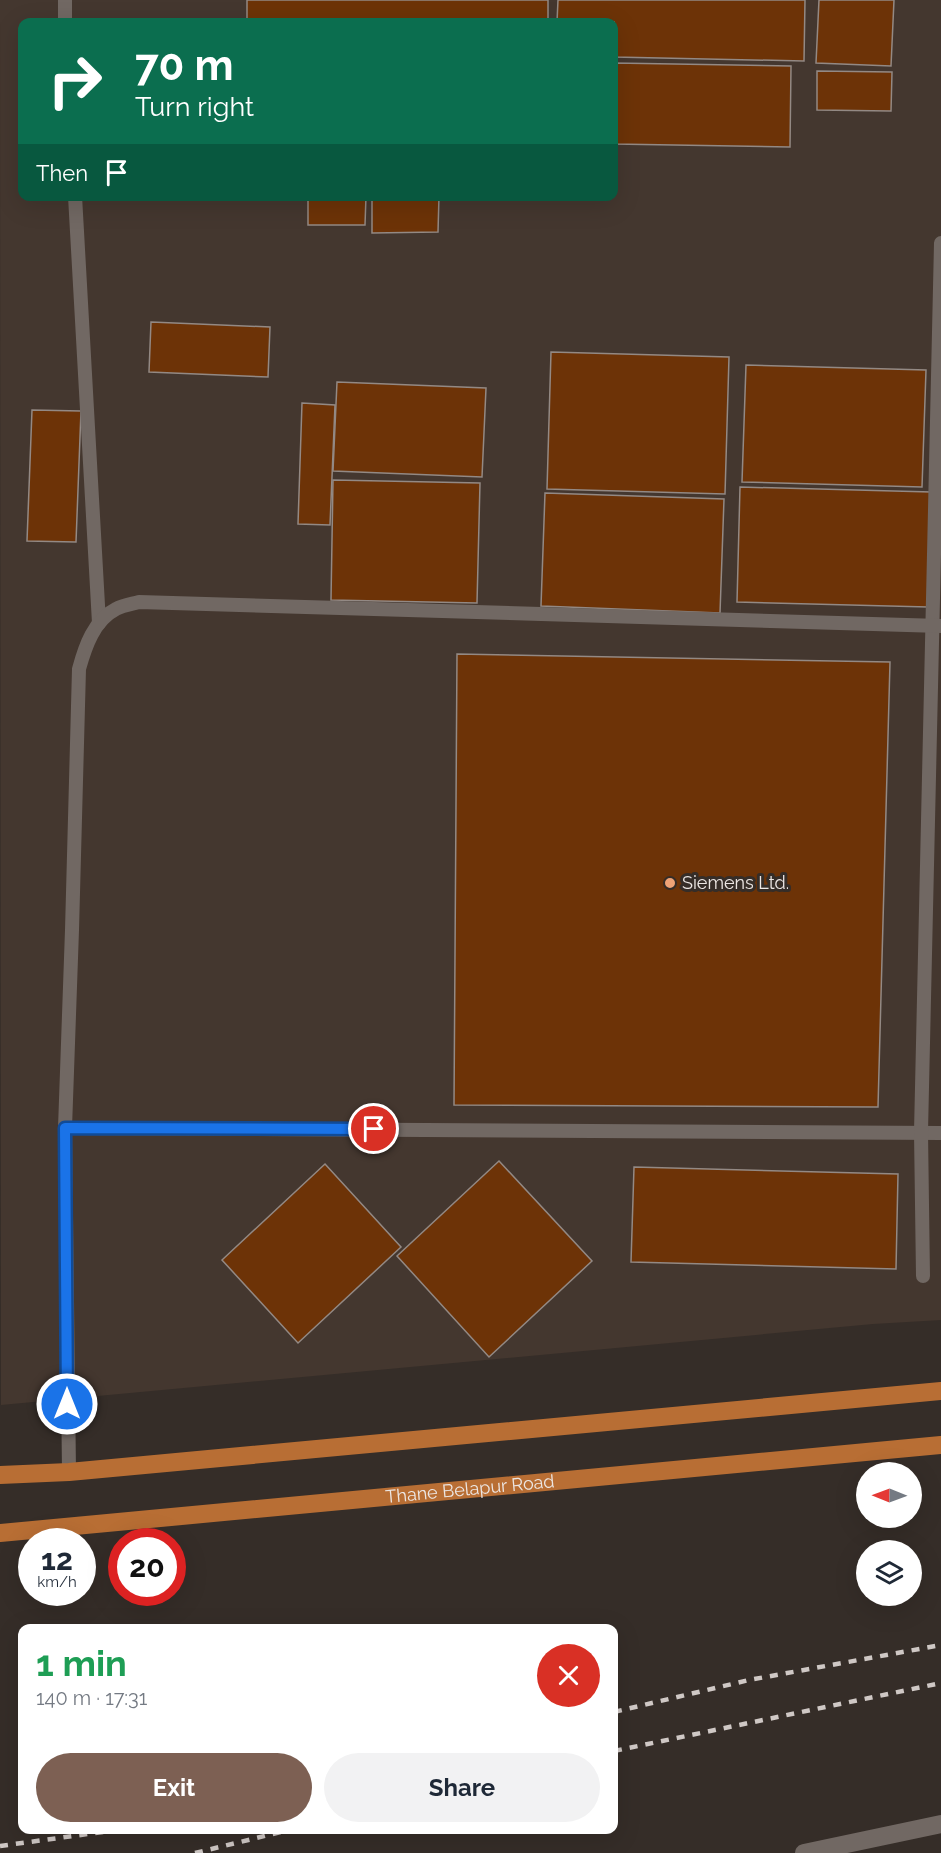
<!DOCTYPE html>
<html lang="en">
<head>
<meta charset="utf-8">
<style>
  :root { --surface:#fff; --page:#f2f2f3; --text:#1f2937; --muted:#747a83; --accent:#7d6053 }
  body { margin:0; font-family:Raleway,sans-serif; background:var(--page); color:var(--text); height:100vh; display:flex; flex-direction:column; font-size:22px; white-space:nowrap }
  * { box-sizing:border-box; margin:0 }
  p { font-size:20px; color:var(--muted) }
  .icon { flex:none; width:33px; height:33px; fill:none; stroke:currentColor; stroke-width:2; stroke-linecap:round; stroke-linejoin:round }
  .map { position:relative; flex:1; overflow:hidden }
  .drawer { position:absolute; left:18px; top:1624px; width:600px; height:210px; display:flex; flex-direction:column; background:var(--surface); border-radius:12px; box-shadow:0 6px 24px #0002 }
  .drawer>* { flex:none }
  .guide { position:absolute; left:18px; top:18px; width:600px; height:183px; border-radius:12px; box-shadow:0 6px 24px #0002; background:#0b6e4f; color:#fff; overflow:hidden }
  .needle { width:39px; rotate:271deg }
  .buttons { position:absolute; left:856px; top:1462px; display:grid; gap:12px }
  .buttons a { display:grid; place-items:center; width:66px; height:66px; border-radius:50%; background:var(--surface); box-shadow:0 6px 24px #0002; font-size:30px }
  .speed { position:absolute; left:18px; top:1528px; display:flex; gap:12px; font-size:30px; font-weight:700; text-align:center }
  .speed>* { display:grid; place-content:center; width:78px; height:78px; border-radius:50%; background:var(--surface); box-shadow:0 6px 24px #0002; line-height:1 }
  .speed small { font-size:15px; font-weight:400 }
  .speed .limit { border:9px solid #d22; background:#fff; color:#111 }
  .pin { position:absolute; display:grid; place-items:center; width:51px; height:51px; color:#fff; margin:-26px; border:3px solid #fff; border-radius:50%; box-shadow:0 2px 6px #0007 }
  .me { position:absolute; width:66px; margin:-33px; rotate:0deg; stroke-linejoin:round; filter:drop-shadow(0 0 4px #0008) }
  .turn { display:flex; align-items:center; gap:21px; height:126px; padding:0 18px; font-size:27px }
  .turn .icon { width:78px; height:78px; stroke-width:2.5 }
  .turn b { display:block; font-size:42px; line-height:51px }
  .then { display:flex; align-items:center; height:57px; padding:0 18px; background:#0003; gap:12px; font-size:22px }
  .round { display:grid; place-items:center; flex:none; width:63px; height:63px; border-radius:32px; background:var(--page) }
  .head { display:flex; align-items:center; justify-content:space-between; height:102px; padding:0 18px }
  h1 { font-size:36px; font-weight:700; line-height:45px; color:#1e9e55 }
  .cta { display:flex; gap:12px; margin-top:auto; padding:12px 18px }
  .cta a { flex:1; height:69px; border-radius:36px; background:var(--accent); color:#fff; font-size:24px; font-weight:700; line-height:69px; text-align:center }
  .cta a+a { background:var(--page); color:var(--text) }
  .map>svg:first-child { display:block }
</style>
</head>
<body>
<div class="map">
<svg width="941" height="1853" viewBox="0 0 941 1853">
  <rect width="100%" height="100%" fill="#352d28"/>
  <!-- built -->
  <path fill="#44372f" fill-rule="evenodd" d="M0 0H941V1320L873 1324 1 1405ZM22 22H614V196H22Z"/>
  <!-- building -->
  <g fill="#6d3307" stroke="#938984" stroke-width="1.5">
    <rect x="247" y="0" width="301" height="22"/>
    <path d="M558 0H805L804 61 614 57V22H557Z"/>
    <path d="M819 0H894L891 66 816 63Z"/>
    <path d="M614 63 791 66 790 147 614 144Z"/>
    <path d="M817 71 892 72 891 111 817 110Z"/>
    <path d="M308 196H366L365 225H308Z"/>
    <path d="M372 196H439L438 232 372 233Z"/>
    <path d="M151 322 270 327 268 377 149 372Z"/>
    <path d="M551 352 729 357 725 494 547 489Z"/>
    <path d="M746 365 926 370 922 487 742 482Z"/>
    <path d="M337 382 486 388 482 477 333 471Z"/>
    <path d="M302 403 335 405 330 525 298 524Z"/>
    <path d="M32 410 81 411 76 542 27 541Z"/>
    <path d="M333 480 480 483 477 603 331 600Z"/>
    <path d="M740 487 931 492 928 607 737 602Z"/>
    <path d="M545 493 724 499 720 613 541 606Z"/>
    <path d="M457 654 890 662 878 1107 454 1105Z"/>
    <path d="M499 1161 592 1261 489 1357 397 1256Z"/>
    <path d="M325 1164 401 1247 298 1343 222 1260Z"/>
    <path d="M634 1167 898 1174 896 1269 631 1262Z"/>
  </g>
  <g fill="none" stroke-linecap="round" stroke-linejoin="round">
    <!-- lane -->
    <g stroke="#716863" stroke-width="14">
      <path d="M65 0V22"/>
      <path d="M75 196 99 623"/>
      <path d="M65 1128 941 1133"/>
      <path d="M923 1276 921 1132 941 243"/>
      <path d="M69 1472 65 1128 72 930 79 669C85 647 94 620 116 609 123 605 132 604 139 602L941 626"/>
    </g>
    <!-- secondary -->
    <path stroke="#716863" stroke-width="18" d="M804 1853 941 1824"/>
    <!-- primary -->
    <g stroke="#b86e34" stroke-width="18">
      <path d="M0 1475 69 1472 941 1391"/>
      <path id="s1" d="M0 1533 941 1445"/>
    </g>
    <!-- rail -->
    <g stroke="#cfc8c5" stroke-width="4.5" stroke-dasharray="8 8" stroke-linecap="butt">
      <path d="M614 1712 749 1680 941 1645"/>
      <path d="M614 1751 941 1683"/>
      <path d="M0 1846 117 1830"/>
      <path d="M195 1853 289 1830"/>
    </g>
  </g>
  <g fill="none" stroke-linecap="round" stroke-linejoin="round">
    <!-- route casing -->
    <g stroke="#114b97" stroke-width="15">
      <path id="route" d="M67 1404 65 1128 374 1129"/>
    </g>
    <!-- route -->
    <use href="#route" stroke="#1a73e8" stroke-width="10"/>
  </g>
  <!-- markers -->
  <circle fill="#efa376" stroke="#352d28" stroke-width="2" cx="670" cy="883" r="6"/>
  <g text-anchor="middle" stroke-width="6" stroke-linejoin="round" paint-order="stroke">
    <!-- poi labels -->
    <g font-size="18" fill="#ece6e3" stroke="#352d28" text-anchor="start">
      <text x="682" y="889">Siemens Ltd.</text>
    </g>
    <!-- street labels -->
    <g font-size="18" fill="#ece6e3" stroke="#352d28">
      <text dy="6" stroke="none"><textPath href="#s1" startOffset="472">Thane Belapur Road</textPath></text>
    </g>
  </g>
</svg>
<div class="buttons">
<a><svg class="needle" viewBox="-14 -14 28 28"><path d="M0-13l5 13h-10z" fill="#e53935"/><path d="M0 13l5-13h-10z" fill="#747a83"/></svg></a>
<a><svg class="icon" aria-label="layers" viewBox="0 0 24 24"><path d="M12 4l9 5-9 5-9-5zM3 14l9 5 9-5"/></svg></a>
</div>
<div class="speed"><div>12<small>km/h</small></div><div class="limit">20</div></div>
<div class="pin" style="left:374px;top:1129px;background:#d93025"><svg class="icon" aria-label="arrive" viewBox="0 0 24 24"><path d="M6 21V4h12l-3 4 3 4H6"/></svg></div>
<svg class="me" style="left:67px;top:1404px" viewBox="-20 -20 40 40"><circle r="17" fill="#1a73e8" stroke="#fff" stroke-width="3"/><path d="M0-11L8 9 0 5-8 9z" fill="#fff"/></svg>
<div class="guide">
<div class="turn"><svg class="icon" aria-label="right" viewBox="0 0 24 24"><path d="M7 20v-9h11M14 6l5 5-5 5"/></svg><div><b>70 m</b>Turn right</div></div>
<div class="then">Then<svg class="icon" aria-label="arrive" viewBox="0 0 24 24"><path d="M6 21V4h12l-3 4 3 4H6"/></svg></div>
</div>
<section class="drawer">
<div class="head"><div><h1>1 min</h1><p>140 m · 17:31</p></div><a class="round" style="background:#d93025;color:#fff"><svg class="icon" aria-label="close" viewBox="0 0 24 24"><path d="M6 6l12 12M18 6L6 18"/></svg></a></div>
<div class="cta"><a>Exit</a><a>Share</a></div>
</section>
</div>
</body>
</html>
